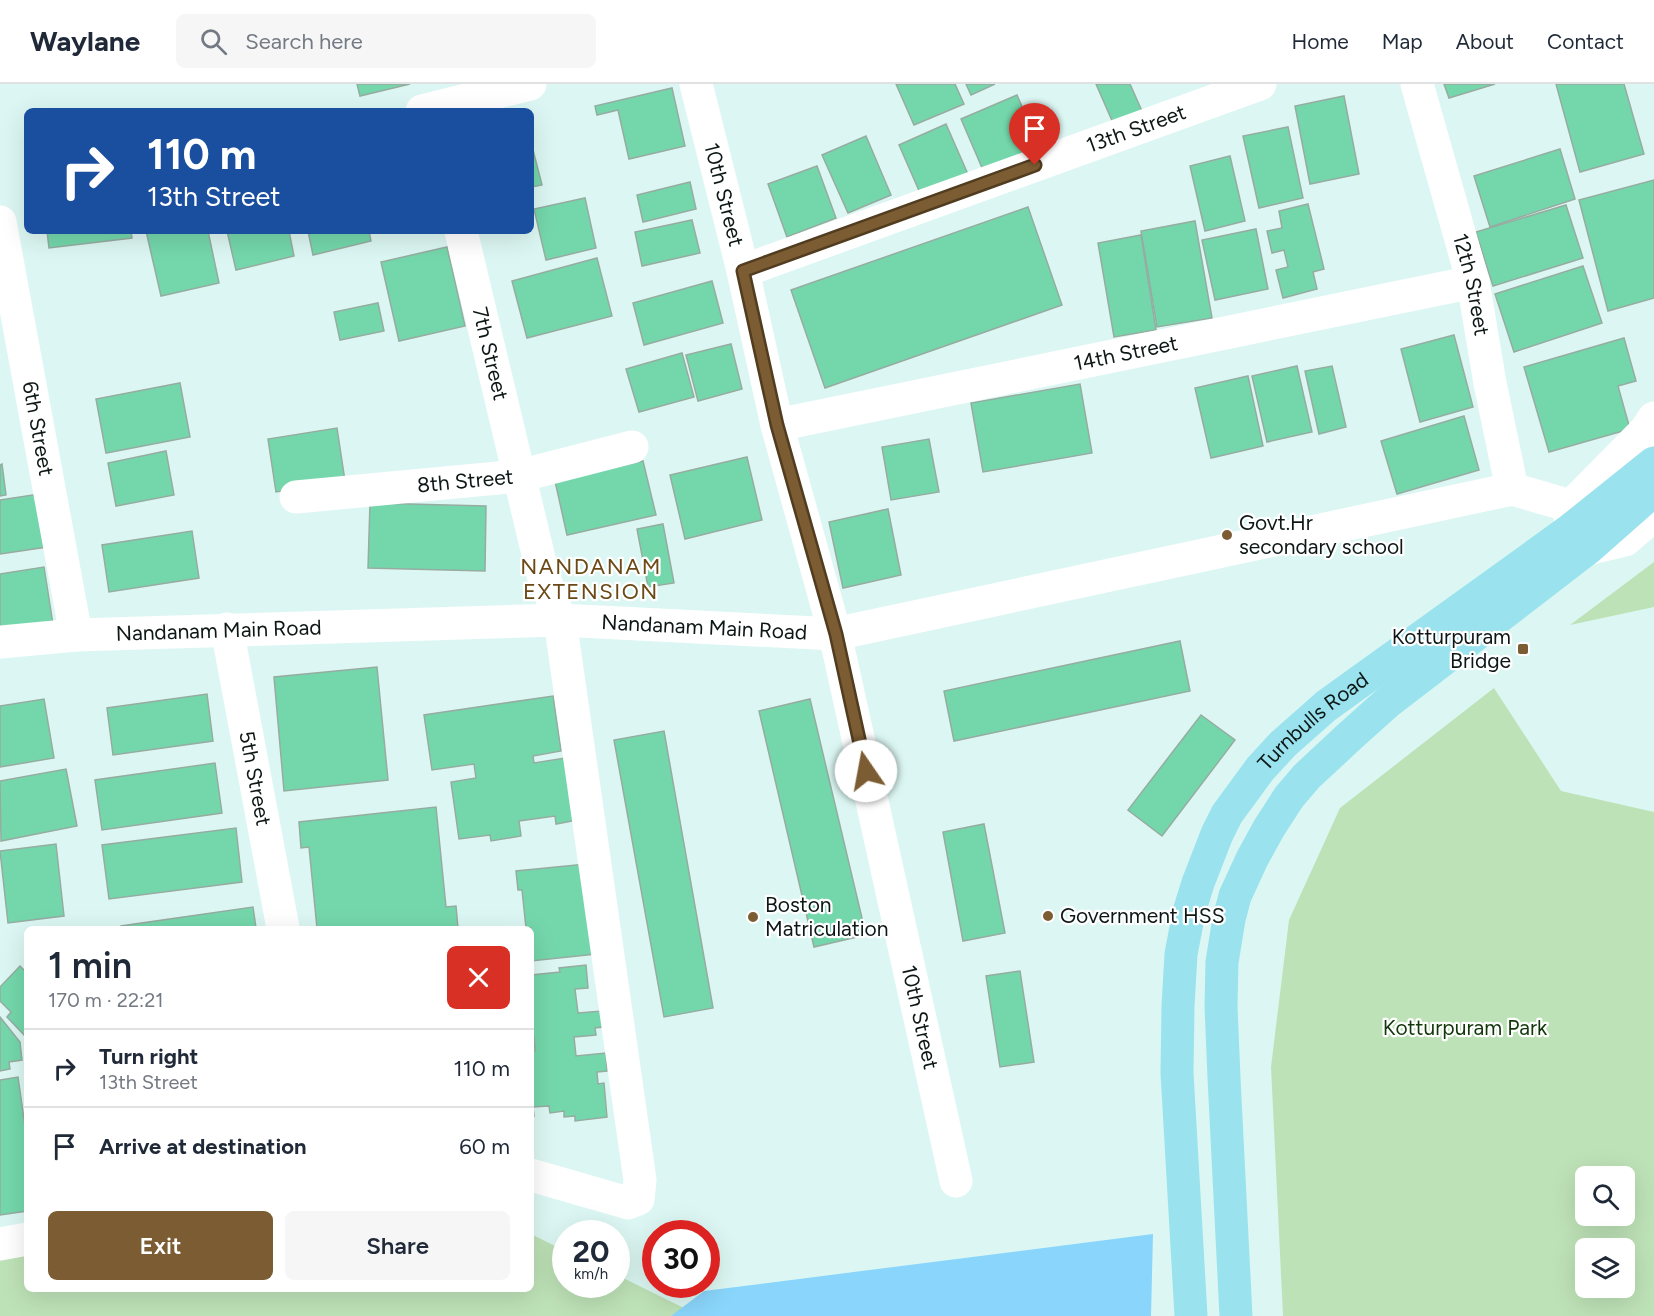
<!DOCTYPE html>
<html lang="en">
<head>
<meta charset="utf-8">
<style>
  :root { --surface:#fff; --page:#f6f6f7; --text:#1f2937; --muted:#747a83; --line:#e0e1e3; --accent:#7c5c32 }
  body { margin:0; font-family:Figtree,sans-serif; background:var(--page); color:var(--text); height:100vh; display:flex; flex-direction:column; font-size:22px; white-space:nowrap }
  * { box-sizing:border-box; margin:0 }
  p { font-size:20px; color:var(--muted) }
  .icon { flex:none; width:33px; height:33px; fill:none; stroke:currentColor; stroke-width:2; stroke-linecap:round; stroke-linejoin:round }
  .map { position:relative; flex:1; overflow:hidden }
  .panel { position:absolute; left:24px; top:842px; width:510px; height:366px; display:flex; flex-direction:column; background:var(--surface); border-radius:9px; box-shadow:0 6px 24px #0002 }
  .panel>* { flex:none }
  .guide { position:absolute; left:24px; top:24px; width:510px; height:126px; border-radius:9px; box-shadow:0 6px 24px #0002; background:#1a4fa0; color:#fff; overflow:hidden }
  .fabs { position:absolute; left:1575px; top:1082px; display:grid; gap:12px }
  .fabs a { display:grid; place-items:center; width:60px; height:60px; border-radius:9px; background:var(--surface); box-shadow:0 6px 24px #0002; font-size:30px }
  .speed { position:absolute; left:552px; top:1136px; display:flex; gap:12px; font-size:30px; font-weight:700; text-align:center }
  .speed>* { display:grid; place-content:center; width:78px; height:78px; border-radius:50%; background:var(--surface); box-shadow:0 6px 24px #0002; line-height:1 }
  .speed small { font-size:15px; font-weight:400 }
  .speed .limit { border:9px solid #d22; background:#fff; color:#111 }
  .pin { position:absolute; display:grid; place-items:center; width:51px; height:51px; color:#fff; margin:-62px -26px; border-radius:50% 50% 50% 0; rotate:-45deg; box-shadow:0 0 6px #0007 }
  .pin .icon { rotate:45deg }
  .me { position:absolute; width:66px; margin:-33px; rotate:348deg; stroke-linejoin:round; filter:drop-shadow(0 0 4px #0008) }
  .turn { display:flex; align-items:center; gap:21px; height:126px; padding:0 24px; font-size:27px }
  .turn .icon { width:78px; height:78px; stroke-width:2.5 }
  .turn b { display:block; font-size:42px; line-height:51px }
  .round { display:grid; place-items:center; flex:none; width:63px; height:63px; border-radius:9px; background:var(--page) }
  .overview { display:flex; align-items:center; justify-content:space-between; height:102px; padding:0 24px }
  h1 { font-size:36px; font-weight:600; line-height:45px }
  .action { display:flex; gap:12px; margin-top:auto; padding:12px 24px }
  .action a { flex:1; height:69px; border-radius:9px; background:var(--accent); color:#fff; font-size:24px; font-weight:600; line-height:69px; text-align:center }
  .action a+a { background:var(--page); color:var(--text) }
  ul { padding:0; list-style:none }
  li { display:flex; align-items:center; gap:18px; height:78px; padding:0 24px; border-top:2px solid var(--line) }
  li div { flex:1 }
  li b { display:block; font-size:22px }
  li em { font-style:normal }
  header { display:flex; align-items:center; gap:36px; box-sizing:border-box; height:84px; padding:0 30px; background:var(--surface); border-bottom:2px solid var(--line) }
  header strong { font-size:28px }
  nav { display:flex; gap:33px; margin-inline-start:auto; font-size:21px }
  .search { width:420px; height:54px; background:var(--page); display:flex; align-items:center; gap:15px; box-sizing:border-box; padding:0 21px; border-radius:9px; color:var(--muted); font-size:22px }
  .map>svg:first-child { display:block }
</style>
</head>
<body>
<header>
<strong>Waylane</strong>
<div class="search"><svg class="icon" aria-label="search" viewBox="0 0 24 24"><circle cx="10" cy="10" r="6"/><path d="M15 15l6 6"/></svg>Search here</div>
<nav><a>Home</a><a>Map</a><a>About</a><a>Contact</a></nav>
</header>
<div class="map">
<svg width="1654" height="1232" viewBox="0 0 1654 1232">
  <rect width="100%" height="100%" fill="#dcf7f3"/>
  <!-- green -->
  <g fill="#bee2b7" fill-rule="evenodd">
    <path d="M1654 478V523L1570 541Z"/>
    <path d="M1494 604 1561 707 1654 728V1232H1283L1271 983 1289 836 1340 724ZM1586 1092H1624V1131H1586ZM1586 1164H1624V1203H1586Z"/>
    <path d="M531 1150 565 1167 566 1200H616L617 1191 684 1224 671 1232H0V1173L27 1168V1204H531Z"/>
  </g>
  <!-- water -->
  <path fill="#8ad5fb" d="M1153 1150 1151 1232H671L704 1207Z"/>
  <!-- building -->
  <g fill="#74d7ab" stroke="#96aca1" stroke-width="1.5">
    <path d="M357 0H410L360 12Z"/>
    <path d="M896 0H955L964 20 914 41Z"/>
    <path d="M966 0H995L971 11Z"/>
    <path d="M1096 0H1130L1146 36 1117 48Z"/>
    <path d="M1444 0H1495L1449 14Z"/>
    <path d="M1556 0H1624L1644 70 1580 88Z"/>
    <path d="M672 4 685 62 629 75 618 26 597 31 595 22Z"/>
    <path d="M1017 11 1042 68 986 93 961 35Z"/>
    <path d="M1344 12 1359 90 1310 100 1295 22Z"/>
    <path d="M946 40 971 97 924 118 899 61Z"/>
    <path d="M1288 43 1303 114 1259 124 1243 52Z"/>
    <path d="M866 52 891 111 848 129 822 71Z"/>
    <path d="M531 58 542 101 531 103Z"/>
    <path d="M1560 65 1575 115 1490 143 1474 92Z"/>
    <path d="M1230 72 1245 137 1205 147 1190 82Z"/>
    <path d="M817 82 836 134 787 153 768 100Z"/>
    <path d="M1654 96V214L1608 227 1579 116Z"/>
    <path d="M690 98 696 125 643 138 637 111Z"/>
    <path d="M585 114 596 164 546 176 534 125Z"/>
    <path d="M1308 120 1324 185 1313 188 1317 205 1283 214 1276 186 1288 183 1284 166 1272 169 1267 147 1282 144 1279 127Z"/>
    <path d="M1566 121 1583 174 1493 202 1476 148Z"/>
    <path d="M1028 123 1062 221 825 304 791 206Z"/>
    <path d="M692 136 700 169 642 182 635 148Z"/>
    <path d="M1195 137 1212 234 1157 243 1141 147Z"/>
    <path d="M1256 145 1268 205 1215 216 1202 156Z"/>
    <path d="M47 147H131L132 154 49 164Z"/>
    <path d="M146 147H208L219 199 161 212Z"/>
    <path d="M227 147H289L294 172 236 186Z"/>
    <path d="M308 147H369L371 157 313 171Z"/>
    <path d="M1141 151 1156 246 1114 253 1098 159Z"/>
    <path d="M447 163 465 242 399 257 381 178Z"/>
    <path d="M597 174 612 232 527 254 512 197Z"/>
    <path d="M1583 182 1602 239 1514 268 1495 210Z"/>
    <path d="M712 197 723 239 644 261 633 219Z"/>
    <path d="M378 219 384 247 340 256 334 228Z"/>
    <path d="M1454 251 1473 323 1420 338 1401 265Z"/>
    <path d="M1624 254 1636 297 1618 302 1630 345 1549 368 1524 283Z"/>
    <path d="M731 260 742 305 698 317 686 271Z"/>
    <path d="M682 269 694 313 639 328 626 285Z"/>
    <path d="M1297 282 1312 348 1267 358 1252 292Z"/>
    <path d="M1332 282 1346 343 1319 350 1305 287Z"/>
    <path d="M1248 292 1263 362 1211 374 1195 304Z"/>
    <path d="M180 299 190 353 106 369 96 315Z"/>
    <path d="M1080 300 1092 369 983 388 971 319Z"/>
    <path d="M1464 332 1479 386 1397 410 1381 357Z"/>
    <path d="M337 344 345 397 276 408 268 355Z"/>
    <path d="M929 355 939 408 891 416 882 363Z"/>
    <path d="M166 367 174 411 116 422 108 379Z"/>
    <path d="M747 373 762 436 685 455 670 391Z"/>
    <path d="M643 377 656 431 567 451 555 397Z"/>
    <path d="M2 380 6 411 0 412V381Z"/>
    <path d="M39 410 47 463 0 470V416Z"/>
    <path d="M370 419 486 422 485 487 368 484Z"/>
    <path d="M888 425 901 491 843 504 829 438Z"/>
    <path d="M663 440 674 499 648 503 637 445Z"/>
    <path d="M192 447 199 494 109 508 102 461Z"/>
    <path d="M44 483 53 540 0 548V490Z"/>
    <path d="M1180 557 1190 607 954 657 944 607Z"/>
    <path d="M377 583 388 696 284 707 274 593Z"/>
    <path d="M207 610 213 657 113 671 107 624Z"/>
    <path d="M553 612 561 667 533 672 534 679 571 673 578 736 556 740 555 732 519 737 521 752 491 757 490 751 459 755 451 698 476 694 474 680 432 686 424 631Z"/>
    <path d="M44 615 54 674 0 683V622Z"/>
    <path d="M810 615 866 851 814 863 759 627Z"/>
    <path d="M1201 631 1235 656 1162 752 1128 726Z"/>
    <path d="M664 647 713 924 664 933 614 656Z"/>
    <path d="M215 679 222 729 102 746 95 696Z"/>
    <path d="M66 685 77 742 1 757 0 697Z"/>
    <path d="M436 723 446 823 456 822 458 844H317L309 763 301 764 299 738Z"/>
    <path d="M984 740 1005 849 963 857 943 748Z"/>
    <path d="M236 744 242 798 109 815 102 761Z"/>
    <path d="M56 760 64 832 8 839 0 767Z"/>
    <path d="M586 780 596 870 531 877V844H526L522 806H518L516 787Z"/>
    <path d="M253 823 256 844H121V842Z"/>
    <path d="M586 881 588 904 575 905 578 929 602 927 603 943 595 944 596 951 574 953 576 972 606 969 607 987 597 988 598 1000 604 999 607 1033 575 1037V1032L564 1033V1027L550 1029 549 1022 533 1023 534 1032 531 1033V967H535L534 953H531V891L560 888 559 884Z"/>
    <path d="M20 882 27 889V954L7 933 11 928 0 917V903Z"/>
    <path d="M1020 887 1034 978 1000 983 986 892Z"/>
    <path d="M0 933 20 958 22 976 9 978 10 985 0 987Z"/>
    <path d="M18 993 27 1056V1127L0 1131V996Z"/>
  </g>
  <g fill="none" stroke-linecap="round" stroke-linejoin="round">
    <!-- minor -->
    <g stroke="#fff" stroke-width="33">
      <path id="s1" d="M696 0 743 187 777 341 835 550 956 1097"/>
      <path id="s2" d="M1417 0 1473 198 1490 299 1512 405"/>
      <path d="M422 27 530 0"/>
      <path id="s3" d="M0 138 76 551"/>
      <path id="s4" d="M461 147 543 491 560 536 640 1096 638 1115 628 1119 531 1091"/>
      <path id="s5" d="M743 187 1260 0"/>
      <path id="s6" d="M777 341 1473 198"/>
      <path id="s7" d="M296 413 519 392 632 363"/>
      <path d="M1570 442 1571 422 1646 346 1654 334"/>
      <path d="M1587 465 1625 456 1654 431"/>
      <path id="s8" d="M227 545 283 844"/>
      <path id="s9" d="M0 558 76 551 560 536 835 550 1512 405 1571 422"/>
      <path d="M0 1160 27 1155"/>
    </g>
    <!-- major -->
    <g stroke="#9ae3ee" stroke-width="33">
      <path id="s10" d="M1191 1232 1177 989 1178 922 1181 870 1189 828 1198 799 1217 750 1227 730 1260 685 1283 660 1326 622 1569 447 1654 379"/>
      <path d="M1236 1232 1224 994 1221 922 1222 878 1229 835 1235 812 1252 775 1269 744 1289 713 1307 692 1350 652 1388 618 1587 465 1654 406"/>
    </g>
  </g>
  <g fill="none" stroke-linecap="round" stroke-linejoin="round">
    <!-- route casing -->
    <g stroke="#513c20" stroke-width="15">
      <path id="route" d="M866 687 836 550 777 341 743 187 1035 81"/>
    </g>
    <!-- route -->
    <use href="#route" stroke="#7c5c32" stroke-width="10"/>
  </g>
  <!-- markers -->
  <g fill="#7c5c32" stroke="#fff" stroke-width="2">
    <circle cx="1227" cy="451" r="6"/>
    <rect x="1517" y="559" width="12" height="12" rx="3"/>
    <circle cx="1048" cy="832" r="6"/>
    <circle cx="753" cy="833" r="6"/>
  </g>
  <g text-anchor="middle" stroke-width="4.5" stroke-linejoin="round" paint-order="stroke">
    <!-- street labels -->
    <g font-size="21" fill="#0d1715" stroke="#fff">
      <text dy="7" stroke="none"><textPath href="#s5" startOffset="418">13th Street</textPath></text>
      <text dy="7" stroke="none"><textPath href="#s1" startOffset="114">10th Street</textPath></text>
      <text dy="7" stroke="none"><textPath href="#s2" startOffset="208">12th Street</textPath></text>
      <text dy="7" stroke="none"><textPath href="#s6" startOffset="356">14th Street</textPath></text>
      <text dy="7" stroke="none"><textPath href="#s4" startOffset="126">7th Street</textPath></text>
      <text dy="7" stroke="none"><textPath href="#s3" startOffset="210">6th Street</textPath></text>
      <text dy="7" stroke="none"><textPath href="#s7" startOffset="170">8th Street</textPath></text>
      <text dy="7" stroke="none"><textPath href="#s9" startOffset="705">Nandanam Main Road</textPath></text>
      <text dy="7" stroke="none"><textPath href="#s9" startOffset="219">Nandanam Main Road</textPath></text>
      <text dy="7" stroke="none"><textPath href="#s10" startOffset="638">Turnbulls Road</textPath></text>
      <text dy="7" stroke="none"><textPath href="#s8" startOffset="152">5th Street</textPath></text>
      <text dy="7" stroke="none"><textPath href="#s1" startOffset="960">10th Street</textPath></text>
    </g>
    <!-- poi labels -->
    <g font-size="21" fill="#0d1715" stroke="#fff" text-anchor="start">
      <text x="1239" y="446">Govt.Hr<tspan x="1239" dy="24">secondary school</tspan></text>
      <text x="1511" y="560" text-anchor="end">Kotturpuram<tspan x="1511" dy="24">Bridge</tspan></text>
      <text x="765" y="828">Boston<tspan x="765" dy="24">Matriculation</tspan></text>
      <text x="1060" y="839">Government HSS</text>
    </g>
    <!-- park labels -->
    <g font-size="21" fill="#113809" stroke="#fff">
      <text x="1465" y="951">Kotturpuram Park</text>
    </g>
    <!-- neighbourhood labels -->
    <g font-size="22" letter-spacing="1.5" fill="#6b4916" stroke="#fff">
      <text x="591" y="490">NANDANAM<tspan x="591" dy="25">EXTENSION</tspan></text>
    </g>
  </g>
</svg>
<div class="fabs">
<a><svg class="icon" aria-label="search" viewBox="0 0 24 24"><circle cx="10" cy="10" r="6"/><path d="M15 15l6 6"/></svg></a>
<a><svg class="icon" aria-label="layers" viewBox="0 0 24 24"><path d="M12 4l9 5-9 5-9-5zM3 14l9 5 9-5"/></svg></a>
</div>
<div class="speed"><div>20<small>km/h</small></div><div class="limit">30</div></div>
<div class="pin" style="left:1035px;top:81px;background:#d93025"><svg class="icon" aria-label="arrive" viewBox="0 0 24 24"><path d="M6 21V4h12l-3 4 3 4H6"/></svg></div>
<svg class="me" style="left:866px;top:687px" viewBox="-20 -20 40 40"><circle r="19" fill="#fff"/><path d="M0-13L10 11 0 6-10 11z" fill="#7c5c32"/></svg>
<div class="guide">
<div class="turn"><svg class="icon" aria-label="right" viewBox="0 0 24 24"><path d="M7 20v-9h11M14 6l5 5-5 5"/></svg><div><b>110 m</b>13th Street</div></div>
</div>
<section class="panel">
<div class="overview"><div><h1>1 min</h1><p>170 m · 22:21</p></div><a class="round" style="background:#d93025;color:#fff"><svg class="icon" aria-label="close" viewBox="0 0 24 24"><path d="M6 6l12 12M18 6L6 18"/></svg></a></div>
<ul>
<li><svg class="icon" aria-label="right" viewBox="0 0 24 24"><path d="M7 20v-9h11M14 6l5 5-5 5"/></svg><div><b>Turn right</b><p>13th Street</p></div><em>110 m</em></li>
<li><svg class="icon" aria-label="arrive" viewBox="0 0 24 24"><path d="M6 21V4h12l-3 4 3 4H6"/></svg><div><b>Arrive at destination</b></div><em>60 m</em></li>
</ul>
<div class="action"><a>Exit</a><a>Share</a></div>
</section>
</div>
</body>
</html>
